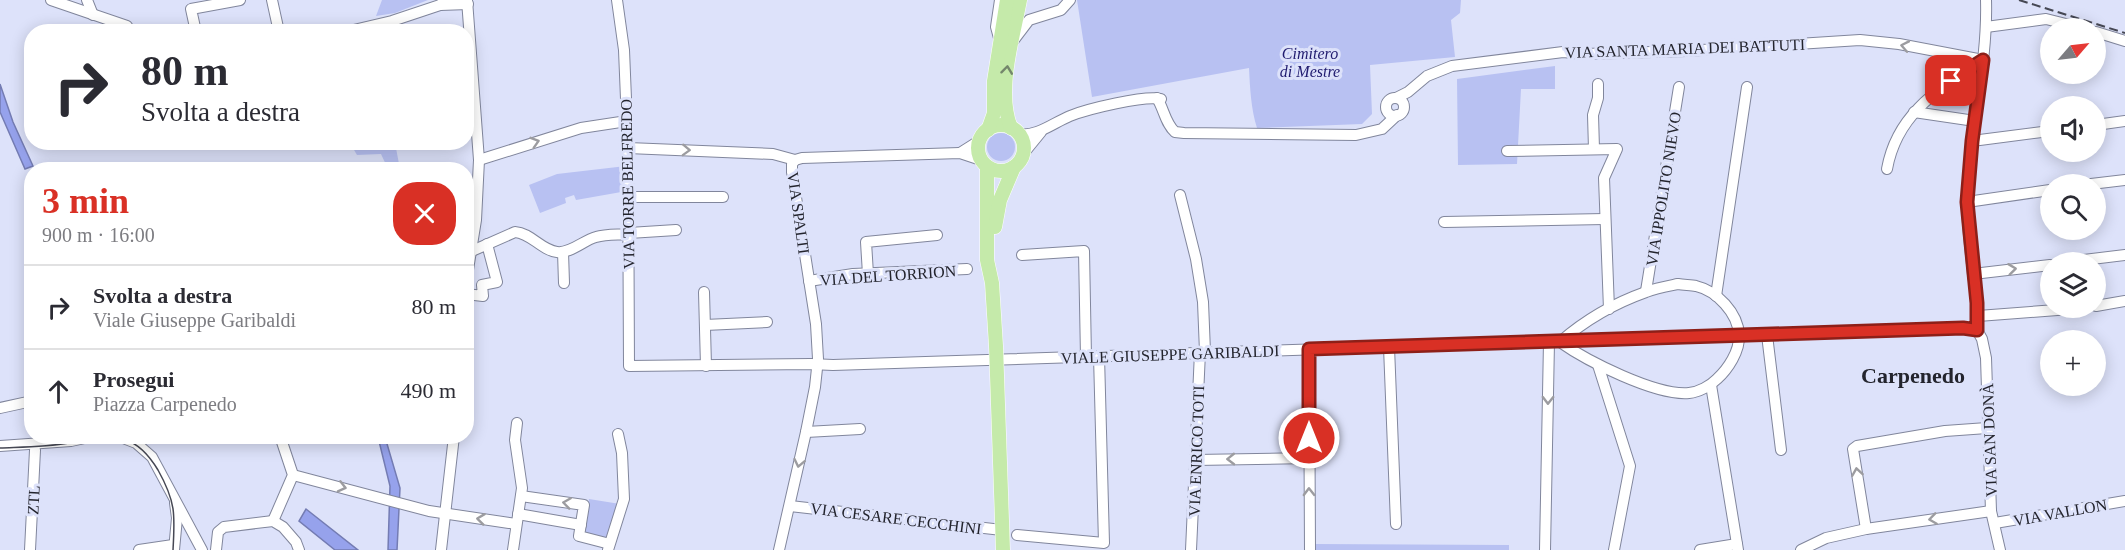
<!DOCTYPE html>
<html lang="it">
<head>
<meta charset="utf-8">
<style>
  :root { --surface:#fff; --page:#f2f2f3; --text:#2b2b33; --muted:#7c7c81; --line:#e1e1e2; --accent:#d93025 }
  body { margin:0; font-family:"Times New Roman",serif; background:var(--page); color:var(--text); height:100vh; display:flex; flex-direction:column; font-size:22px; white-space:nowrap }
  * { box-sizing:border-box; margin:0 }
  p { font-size:20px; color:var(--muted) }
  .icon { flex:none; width:33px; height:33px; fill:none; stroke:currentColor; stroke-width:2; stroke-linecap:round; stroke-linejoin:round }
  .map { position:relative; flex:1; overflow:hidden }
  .side { position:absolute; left:24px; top:162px; width:450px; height:282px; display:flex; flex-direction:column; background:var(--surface); border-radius:24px; box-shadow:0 3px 15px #0003 }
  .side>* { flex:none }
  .banner { position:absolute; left:24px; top:24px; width:450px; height:126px; border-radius:24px; box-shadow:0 3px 15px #0003; background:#fff; color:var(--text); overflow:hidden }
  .needle { width:39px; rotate:62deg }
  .controls { position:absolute; left:2040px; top:18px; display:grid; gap:12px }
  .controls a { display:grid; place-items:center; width:66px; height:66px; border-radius:50%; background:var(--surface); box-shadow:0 3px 15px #0003; font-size:30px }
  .pin { position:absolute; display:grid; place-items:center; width:51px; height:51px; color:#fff; margin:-26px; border-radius:12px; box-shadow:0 3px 9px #0006 }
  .me { position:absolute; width:66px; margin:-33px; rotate:0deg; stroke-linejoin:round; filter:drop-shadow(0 0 4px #0008) }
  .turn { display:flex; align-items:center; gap:21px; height:126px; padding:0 18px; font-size:27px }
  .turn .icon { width:78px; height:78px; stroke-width:2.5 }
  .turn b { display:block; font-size:42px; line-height:51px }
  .round { display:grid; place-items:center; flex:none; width:63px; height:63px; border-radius:24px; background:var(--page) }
  .overview { display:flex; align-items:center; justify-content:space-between; height:102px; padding:0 18px }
  h1 { font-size:36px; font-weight:600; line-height:45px; color:var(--accent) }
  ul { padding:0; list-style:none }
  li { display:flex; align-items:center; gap:18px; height:84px; padding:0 18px; border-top:2px solid var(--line) }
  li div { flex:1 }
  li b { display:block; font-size:22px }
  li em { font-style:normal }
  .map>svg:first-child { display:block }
</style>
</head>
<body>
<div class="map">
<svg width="2125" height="550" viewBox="0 0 2125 550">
  <rect width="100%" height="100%" fill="#dde2fa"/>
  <!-- green -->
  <g fill="#b8c1f2">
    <path d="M382 0H428L395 13 376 16Z"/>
    <path d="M1077 0H1461L1460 13 1451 20 1455 57 1370 65 1372 114 1362 124 1257 128C1251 109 1250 88 1249 68L1092 97Z"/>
    <path d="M1555 66V89H1521L1517 164 1458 165 1457 79Z"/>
    <circle cx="1001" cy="147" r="14"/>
    <path d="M350 143H395L400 169H388L381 154 357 155Z"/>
    <path d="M626 166 627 191 576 200 574 195 565 198 566 203 540 213 529 185 557 174Z"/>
    <path d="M589 499 620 504 609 540 582 534Z"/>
    <path d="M1315 544 1509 545V550H1315Z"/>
  </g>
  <!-- water -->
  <g fill="#96a2ec" stroke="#747cb3" stroke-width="1.5">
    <path d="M0 84 13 122 33 166 25 169 0 112Z"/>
    <path d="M378 437H385L400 488 397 550H388L390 486Z"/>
    <path d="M306 509 358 550H335L299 521Z"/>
  </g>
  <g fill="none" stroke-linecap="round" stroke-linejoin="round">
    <!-- minor casing -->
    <g stroke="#81869c" stroke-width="12">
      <g id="minor">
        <path d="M51 0 127 26"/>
        <path d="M87 0 93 15"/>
        <path d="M272 0 279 32"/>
        <path d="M617 0 624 50 628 148 629 366 811 364 833 365 1963 328 1977 330"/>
        <path d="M440 5 468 4"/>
        <path d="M1986 27 2046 19 2082 28"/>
        <path d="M196 32 191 9 240 0"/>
        <path d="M345 32 392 21 440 5 446 0"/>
        <path d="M2096 32 2125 41"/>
        <path d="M999 38 996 27 1000 0"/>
        <path d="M1013 41 1029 20 1061 10 1070 0"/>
        <path d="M1157 98C1164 109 1165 123 1175 132L1184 133 1356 135 1382 129 1397 115"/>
        <path d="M1396 98 1408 92 1427 76 1452 66 1563 52 1584 54 1686 51 1860 40 1899 44 1983 60"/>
        <circle cx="1395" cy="107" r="9"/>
        <path d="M1914 112 1975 121"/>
        <path d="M2096 125 2125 121"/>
        <path d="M1018 134C1037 137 1053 123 1070 116 1087 109 1145 95 1161 99"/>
        <path d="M1972 141 2050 131"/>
        <path d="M628 148 773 154 795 160"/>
        <path d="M1594 149 1593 115 1598 98V84"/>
        <path d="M1507 151 1617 149 1604 178 1609 309"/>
        <path d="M960 153 979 141"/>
        <path d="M1023 154 1041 132"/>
        <path d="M479 160 581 128 627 121"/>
        <path d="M795 160 802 158 960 153 981 160"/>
        <path d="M1887 169C1897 113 1939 89 1983 60"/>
        <path d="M2091 184 2125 180"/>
        <path d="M1180 195 1196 259 1203 302 1205 352"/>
        <path d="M629 197H723"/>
        <path d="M1967 202 2050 190"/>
        <path d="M1444 222 1605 219"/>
        <path d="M629 233 676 230"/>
        <path d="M472 251 515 232C531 233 541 250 557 252 570 254 584 240 596 237 606 234 618 235 629 234"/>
        <path d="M563 252 564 283"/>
        <path d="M1022 255 1084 251 1086 357"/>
        <path d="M2067 262 2125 255"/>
        <path d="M868 274 866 242 937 235"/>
        <path d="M1973 274 2050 265"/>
        <path d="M809 281 853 274 967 269"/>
        <path d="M466 282 476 220 479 160 467 0"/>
        <path d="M1678 284C1684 285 1691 285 1696 286 1717 291 1738 313 1739 335 1740 351 1728 369 1717 379 1710 386 1699 392 1689 393 1656 396 1587 361 1560 342 1584 321 1615 303 1646 292 1656 288 1668 286 1678 284Z"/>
        <path d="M1646 291 1679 87"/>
        <path d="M704 292 706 366"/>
        <path d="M466 294 483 296 482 285 497 282 487 244"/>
        <path d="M1716 296 1747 87"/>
        <path d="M2096 306 2125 301"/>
        <path d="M1978 316 2083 308"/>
        <path d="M705 325 767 322"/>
        <path d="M1977 330C1980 312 1976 293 1973 275 1971 251 1967 226 1967 202 1968 134 1988 68 1986 0"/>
        <path d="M1977 330 1982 339 1986 358 1991 511 2000 550"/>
        <path d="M1767 335 1781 450"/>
        <path d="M1389 347 1396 524"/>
        <path d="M1309 349 1310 550"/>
        <path d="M1598 365 1630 466 1614 550"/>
        <path d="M1711 385 1738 550"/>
        <path d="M0 408 32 401"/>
        <path d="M806 432 860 429"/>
        <path d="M118 436 136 443 152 457 202 550"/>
        <path d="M0 446 71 441 94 436"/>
        <path d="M1195 460 1309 458"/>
        <path d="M293 475 429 511 516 524"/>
        <path d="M521 496 584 505 579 536 606 543 609 545"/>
        <path d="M790 506 1002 530"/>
        <path d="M518 514 581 525"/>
        <path d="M273 521 293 475 280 436"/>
        <path d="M1995 523 2125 501"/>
        <path d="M1866 529 1853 449 1857 446 1945 431 1987 428"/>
        <path d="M1017 535 1104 543 1099 356"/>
        <path d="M30 550 35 450"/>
        <path d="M139 550 173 545"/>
        <path d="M174 550 177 518 175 503"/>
        <path d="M216 550 218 532 224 527 273 521 283 527 296 542 299 550"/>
        <path d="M441 550 454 436"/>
        <path d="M513 550 522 488 515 440 517 423"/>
        <path d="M608 550 624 499 622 453 618 434"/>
        <path d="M779 550 806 432 815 387 818 359 816 324 792 172V164L795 160"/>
        <path d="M1191 550 1200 352"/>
        <path d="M1545 550 1549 342"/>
        <path d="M1700 550 1737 544"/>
        <path d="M1801 550 1826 538 1866 529 1991 511"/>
      </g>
    </g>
    <!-- major casing -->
    <g stroke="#fff" stroke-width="15">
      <g id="major">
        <circle cx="1001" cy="148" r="23"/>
        <path d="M1011 128C996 91 1013 38 1020 0"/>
        <path d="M988 130 994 113V81L1007 0"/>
        <path d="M987 167V260L992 283 996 346 1003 550"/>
        <path d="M995 227 1000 200 1014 167"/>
      </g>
    </g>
    <!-- minor -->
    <use href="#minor" stroke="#fff" stroke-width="10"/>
    <!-- major -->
    <use href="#major" stroke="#c5eaaa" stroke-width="14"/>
    <!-- tram -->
    <path stroke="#464854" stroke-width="1.5" d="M0 448C23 447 46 447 69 443 110 438 132 427 158 470 176 502 175 515 173 550"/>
    <!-- rail -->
    <path stroke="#464854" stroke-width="2" stroke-dasharray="9 4.5" stroke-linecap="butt" d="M2019 0 2125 33"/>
  </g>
  <!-- one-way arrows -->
  <defs><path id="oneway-chevron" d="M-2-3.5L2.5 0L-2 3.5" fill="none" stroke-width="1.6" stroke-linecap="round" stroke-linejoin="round" transform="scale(1.5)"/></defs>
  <g stroke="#9c9ca0">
    <use href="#oneway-chevron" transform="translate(1905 46) rotate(-169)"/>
    <use href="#oneway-chevron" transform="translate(535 142) rotate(-17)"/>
    <use href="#oneway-chevron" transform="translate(686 150) rotate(2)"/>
    <use href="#oneway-chevron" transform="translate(2012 269) rotate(-7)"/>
    <use href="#oneway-chevron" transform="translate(1548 400) rotate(91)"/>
    <use href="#oneway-chevron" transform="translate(1231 459) rotate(179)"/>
    <use href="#oneway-chevron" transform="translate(799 463) rotate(102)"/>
    <use href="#oneway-chevron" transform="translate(1857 472) rotate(-99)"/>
    <use href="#oneway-chevron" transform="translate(342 487) rotate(14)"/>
    <use href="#oneway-chevron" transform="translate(1309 492) rotate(-91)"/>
    <use href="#oneway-chevron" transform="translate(567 503) rotate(-172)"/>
    <use href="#oneway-chevron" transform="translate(481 519) rotate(-173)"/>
    <use href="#oneway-chevron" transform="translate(1933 519) rotate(172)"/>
  </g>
  <use stroke="#74876c" href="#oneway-chevron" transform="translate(1007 70) rotate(-83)"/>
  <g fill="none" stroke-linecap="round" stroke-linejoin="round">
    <!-- route casing -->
    <g stroke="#8d1f18" stroke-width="15">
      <path id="route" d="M1309 438V349L1963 328 1977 330V303L1967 202 1972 141 1983 60 1951 81"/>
    </g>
    <!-- route -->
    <use href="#route" stroke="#d93025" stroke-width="10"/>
  </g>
  <g text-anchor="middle" stroke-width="6" stroke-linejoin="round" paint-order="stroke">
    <!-- street labels -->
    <g font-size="16" fill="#23242d" stroke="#dde2fa">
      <text transform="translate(1685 48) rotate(-2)" y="6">VIA SANTA MARIA DEI BATTUTI</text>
      <text transform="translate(627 184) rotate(-91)" y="6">VIA TORRE BELFREDO</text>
      <text transform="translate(1663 189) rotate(-81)" y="6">VIA IPPOLITO NIEVO</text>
      <text transform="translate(799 213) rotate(82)" y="6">VIA SPALTI</text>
      <text transform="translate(888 275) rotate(-4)" y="6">VIA DEL TORRION</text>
      <text transform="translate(1170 354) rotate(-2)" y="6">VIALE GIUSEPPE GARIBALDI</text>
      <text transform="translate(1989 440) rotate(-92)" y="6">VIA SAN DONÀ</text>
      <text transform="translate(1196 451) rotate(-88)" y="6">VIA ENRICO TOTI</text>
      <text transform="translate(33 500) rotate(-87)" y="6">ZTL</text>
      <text transform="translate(2060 512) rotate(-10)" y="6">VIA VALLON</text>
      <text transform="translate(896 518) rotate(7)" y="6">VIA CESARE CECCHINI</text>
    </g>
    <!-- park labels -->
    <g font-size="16" font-style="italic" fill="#201b6f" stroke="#dde2fa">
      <text x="1310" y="59">Cimitero<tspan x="1310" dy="18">di Mestre</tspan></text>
    </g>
    <!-- district labels -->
    <g font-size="22" font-weight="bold" fill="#23242d" stroke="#dde2fa">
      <text x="1913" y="383">Carpenedo</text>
    </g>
  </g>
</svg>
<div class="controls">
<a><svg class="needle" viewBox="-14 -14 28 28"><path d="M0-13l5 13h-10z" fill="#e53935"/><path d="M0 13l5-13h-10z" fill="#7c7c81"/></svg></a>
<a><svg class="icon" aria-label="sound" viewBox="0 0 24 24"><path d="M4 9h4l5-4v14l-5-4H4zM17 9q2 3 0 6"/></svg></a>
<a><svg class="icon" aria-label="search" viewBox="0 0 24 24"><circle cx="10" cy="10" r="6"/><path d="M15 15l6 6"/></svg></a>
<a><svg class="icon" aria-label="layers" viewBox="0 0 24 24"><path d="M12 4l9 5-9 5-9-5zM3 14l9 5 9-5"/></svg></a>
<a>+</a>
</div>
<div class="pin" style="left:1951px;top:81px;background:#d93025"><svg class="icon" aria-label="arrive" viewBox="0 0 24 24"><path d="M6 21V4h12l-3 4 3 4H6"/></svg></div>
<svg class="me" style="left:1309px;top:438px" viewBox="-20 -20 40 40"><circle r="17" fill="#d93025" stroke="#fff" stroke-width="3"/><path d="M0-11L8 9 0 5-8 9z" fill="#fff"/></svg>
<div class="banner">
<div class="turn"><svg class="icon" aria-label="right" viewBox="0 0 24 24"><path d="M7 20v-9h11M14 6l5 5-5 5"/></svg><div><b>80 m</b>Svolta a destra</div></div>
</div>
<section class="side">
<div class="overview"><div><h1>3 min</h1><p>900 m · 16:00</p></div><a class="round" style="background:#d93025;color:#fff"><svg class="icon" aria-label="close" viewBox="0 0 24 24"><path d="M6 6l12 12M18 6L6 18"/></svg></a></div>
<ul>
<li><svg class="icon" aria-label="right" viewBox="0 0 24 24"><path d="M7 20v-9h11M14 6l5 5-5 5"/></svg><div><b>Svolta a destra</b><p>Viale Giuseppe Garibaldi</p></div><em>80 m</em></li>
<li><svg class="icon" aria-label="ahead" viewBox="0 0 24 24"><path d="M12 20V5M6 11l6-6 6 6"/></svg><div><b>Prosegui</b><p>Piazza Carpenedo</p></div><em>490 m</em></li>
</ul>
</section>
</div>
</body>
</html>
